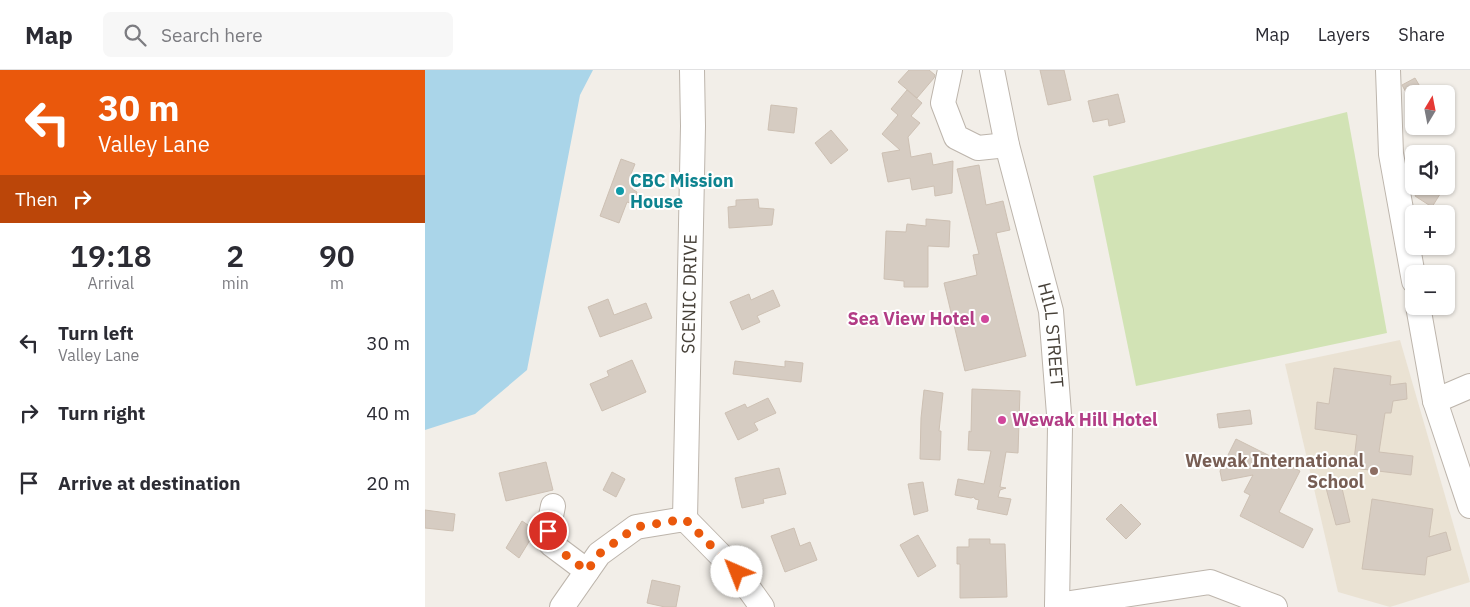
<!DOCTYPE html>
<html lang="en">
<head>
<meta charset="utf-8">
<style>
  :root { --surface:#fff; --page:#f7f7f7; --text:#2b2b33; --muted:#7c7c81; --line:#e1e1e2 }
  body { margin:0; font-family:"IBM Plex Sans",sans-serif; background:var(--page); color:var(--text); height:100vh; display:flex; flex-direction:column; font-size:19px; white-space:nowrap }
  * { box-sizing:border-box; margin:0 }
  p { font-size:16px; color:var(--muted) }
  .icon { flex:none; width:28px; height:28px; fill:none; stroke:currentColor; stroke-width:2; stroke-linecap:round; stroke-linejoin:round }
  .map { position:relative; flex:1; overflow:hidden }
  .sheet { display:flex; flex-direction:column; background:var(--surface); width:425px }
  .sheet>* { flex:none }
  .banner { background:#ea580c; color:#fff; overflow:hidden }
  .needle { width:32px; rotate:10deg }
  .buttons { position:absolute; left:980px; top:15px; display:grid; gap:10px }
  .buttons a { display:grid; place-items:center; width:50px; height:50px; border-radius:8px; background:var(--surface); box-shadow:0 1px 4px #0004; font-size:25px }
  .pin { position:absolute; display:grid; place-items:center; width:42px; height:42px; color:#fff; margin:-21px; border:2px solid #fff; border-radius:50%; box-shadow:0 1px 5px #0007 }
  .me { position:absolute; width:55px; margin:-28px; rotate:316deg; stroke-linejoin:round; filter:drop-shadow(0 0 4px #0008) }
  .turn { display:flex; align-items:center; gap:18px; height:105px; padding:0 15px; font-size:22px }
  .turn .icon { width:65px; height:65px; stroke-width:2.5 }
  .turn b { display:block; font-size:35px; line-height:42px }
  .then { display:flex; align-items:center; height:48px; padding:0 15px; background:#0003; gap:10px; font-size:19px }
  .eta { display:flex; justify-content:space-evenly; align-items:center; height:85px; text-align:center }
  .eta b { font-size:30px; font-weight:600; line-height:35px }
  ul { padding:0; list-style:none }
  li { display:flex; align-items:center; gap:15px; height:70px; padding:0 15px }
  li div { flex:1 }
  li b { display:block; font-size:19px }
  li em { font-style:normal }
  header { display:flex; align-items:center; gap:30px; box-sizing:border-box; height:70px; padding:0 25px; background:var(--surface); border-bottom:1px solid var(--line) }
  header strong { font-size:24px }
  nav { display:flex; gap:28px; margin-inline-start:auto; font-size:18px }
  .search { width:350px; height:45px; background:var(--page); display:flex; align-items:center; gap:12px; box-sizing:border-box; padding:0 18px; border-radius:8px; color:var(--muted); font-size:19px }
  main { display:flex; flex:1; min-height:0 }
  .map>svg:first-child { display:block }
</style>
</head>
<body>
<header>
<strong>Map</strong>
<div class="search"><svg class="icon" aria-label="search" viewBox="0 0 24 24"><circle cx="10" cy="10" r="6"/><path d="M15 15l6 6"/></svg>Search here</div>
<nav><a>Map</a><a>Layers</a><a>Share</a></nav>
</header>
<main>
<section class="sheet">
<div class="banner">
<div class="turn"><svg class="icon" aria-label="left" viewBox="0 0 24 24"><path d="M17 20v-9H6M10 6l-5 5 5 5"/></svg><div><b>30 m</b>Valley Lane</div></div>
<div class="then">Then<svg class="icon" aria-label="right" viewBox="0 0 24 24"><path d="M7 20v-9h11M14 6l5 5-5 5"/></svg></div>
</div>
<div class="eta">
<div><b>19:18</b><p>Arrival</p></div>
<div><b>2</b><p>min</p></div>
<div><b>90</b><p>m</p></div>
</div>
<ul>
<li><svg class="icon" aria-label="left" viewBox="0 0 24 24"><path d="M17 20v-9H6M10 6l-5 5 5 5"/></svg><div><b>Turn left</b><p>Valley Lane</p></div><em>30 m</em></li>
<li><svg class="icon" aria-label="right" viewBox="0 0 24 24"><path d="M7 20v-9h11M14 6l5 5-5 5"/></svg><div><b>Turn right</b></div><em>40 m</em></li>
<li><svg class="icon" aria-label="arrive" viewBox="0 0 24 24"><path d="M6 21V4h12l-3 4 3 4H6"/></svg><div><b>Arrive at destination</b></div><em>20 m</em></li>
</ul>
</section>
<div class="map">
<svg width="1045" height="537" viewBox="0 0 1045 537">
  <rect width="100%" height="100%" fill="#f2eee8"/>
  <!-- education -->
  <path fill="#eae2d3" d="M975 270 1045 512 965 537 913 522 860 294Z"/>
  <!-- green -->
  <path fill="#d2e3b5" d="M922 42 962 263 711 316 668 106Z"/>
  <!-- water -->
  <path fill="#aad5e9" d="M0 0H168L155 25 102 300 50 344 0 360Z"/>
  <!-- building -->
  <g fill="#d6ccc2" stroke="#cdc0b3">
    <path d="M484 0H504L510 5 509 8 492 28 473 12Z"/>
    <path d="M615 0H639L646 30 623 35Z"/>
    <path d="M990 8 997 20 984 28 977 15Z"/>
    <path d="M482 20 497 33 486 46 495 53 483 67 486 87 506 83 508 95 528 91 527 123 510 126 509 116 487 120 485 108 463 112 457 83 475 80 457 64 473 45 466 39Z"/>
    <path d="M693 24 700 52 684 56 683 49 668 52 663 31Z"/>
    <path d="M346 35 372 38 369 63 343 60Z"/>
    <path d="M406 60 423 80 406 94 390 73Z"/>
    <path d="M196 89 210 94 206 104 212 106 207 119 212 122 208 134 202 132 194 153 175 146Z"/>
    <path d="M554 95 561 135 578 131 585 160 571 163 601 286 540 301 519 213 552 205 548 185 554 184 532 99Z"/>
    <path d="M996 116H1020L1007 137 990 126Z"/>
    <path d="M333 129 334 138 349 139 347 155 304 158 303 137 311 136V130Z"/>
    <path d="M501 149 525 151 524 177 503 176V217H479V211L459 209 461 161 481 162 482 154 501 156Z"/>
    <path d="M348 220 355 236 332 246 335 252 317 260 305 232 324 224 326 230Z"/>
    <path d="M183 229 189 245 221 233 227 248 175 267 163 237Z"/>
    <path d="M207 290 221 322 177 341 165 314 184 306 182 301Z"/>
    <path d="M310 291 360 297V291L378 293 376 312 308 304Z"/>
    <path d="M909 298 966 306 965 315 981 313 982 329 968 331 966 343H960L954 382 988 386 986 405 928 398 932 365 890 359 892 332 904 334Z"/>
    <path d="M547 319 595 321 593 383 581 382 575 417 581 418 575 420 573 427 586 429 582 445 552 439 554 430 550 429 549 427 546 428 530 425 533 409 559 414 566 381 543 380 544 361 546 362Z"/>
    <path d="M499 320 518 323 514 361H516L515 390 495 389 496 348Z"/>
    <path d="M343 328 351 343 329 353 333 360 313 370 300 343 320 334 322 338Z"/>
    <path d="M825 340 827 354 794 358 792 344Z"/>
    <path d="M811 369 875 401 854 442 888 459 878 478 815 446 825 425 819 422 828 405 797 411 795 401Z"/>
    <path d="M121 392 128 420 81 431 74 403Z"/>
    <path d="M354 398 361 424 338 429 339 433 317 438 310 408Z"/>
    <path d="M187 402 200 409 191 427 178 420Z"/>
    <path d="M498 412 503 441 489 445 483 414Z"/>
    <path d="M916 414 925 452 911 455 901 418Z"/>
    <path d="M947 429 1008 439 1004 467 1021 462 1026 480 1002 487 1000 505 937 499Z"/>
    <path d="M696 434 716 454 701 469 681 449Z"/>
    <path d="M0 440 30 444 28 461 0 458Z"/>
    <path d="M97 451 109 459 110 462 94 488 81 478Z"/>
    <path d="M369 458 375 476 385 472 392 490 360 502 346 466Z"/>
    <path d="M493 465 511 496 493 507 475 475Z"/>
    <path d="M544 469H565V474H580L582 527 535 528V494H532V477H544Z"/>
    <path d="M227 510 255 516 251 537H240L222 533Z"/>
  </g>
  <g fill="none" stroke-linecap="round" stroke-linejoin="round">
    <!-- minor casing -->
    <g stroke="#bdb5ac" stroke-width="26">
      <g id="minor">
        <path d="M525 0 518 33 531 67 553 78 582 75"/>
        <path id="s1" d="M567 0 582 75 626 241 635 357 632 537"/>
        <path d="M963 0 966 84 989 211"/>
        <path d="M993 236 1010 331 1045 436"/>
        <path d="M1010 331 1045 316"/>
        <path d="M128 436 123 461 126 474 162 501"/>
        <path id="s2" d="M260 449 268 56 267 0"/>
        <path d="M632 535 785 512 850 537"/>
        <path d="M137 537 174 484 211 457 260 449 312 502 337 537"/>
      </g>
    </g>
    <!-- minor -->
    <use href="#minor" stroke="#fff" stroke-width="24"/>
  </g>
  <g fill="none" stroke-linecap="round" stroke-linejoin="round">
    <!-- route -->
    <path stroke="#ea580c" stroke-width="9" stroke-dasharray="0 16.2" d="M123 461 126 474 162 501 174 484 211 457 260 449 312 502"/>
  </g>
  <!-- markers -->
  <circle fill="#0f9aa8" stroke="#fff" stroke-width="2" cx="195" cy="121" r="5"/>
  <g fill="#d1479c" stroke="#fff" stroke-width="2">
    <circle cx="560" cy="249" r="5"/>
    <circle cx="577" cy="350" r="5"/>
  </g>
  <circle fill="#8d6e63" stroke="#fff" stroke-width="2" cx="949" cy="401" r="5"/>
  <g text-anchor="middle" stroke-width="4" stroke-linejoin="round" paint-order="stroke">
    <!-- culture labels -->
    <g font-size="18" font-weight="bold" fill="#0d838f" stroke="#fff" text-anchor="start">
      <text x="205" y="117">CBC Mission<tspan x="205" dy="21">House</tspan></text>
    </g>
    <!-- street labels -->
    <g font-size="18" fill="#453f37" stroke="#fff">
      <text dy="6" stroke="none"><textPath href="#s2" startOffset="225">SCENIC DRIVE</textPath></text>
      <text dy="6" stroke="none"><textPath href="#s1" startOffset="272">HILL STREET</textPath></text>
    </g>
    <!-- hotel labels -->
    <g font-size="18" font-weight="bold" fill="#b23c85" stroke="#fff" text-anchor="end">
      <text x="550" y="255">Sea View Hotel</text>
      <text x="587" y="356" text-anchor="start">Wewak Hill Hotel</text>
    </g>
    <!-- education labels -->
    <g font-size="18" font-weight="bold" fill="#785e54" stroke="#fff" text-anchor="end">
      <text x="939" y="397">Wewak International<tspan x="939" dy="21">School</tspan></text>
    </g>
  </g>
</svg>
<div class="buttons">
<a><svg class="needle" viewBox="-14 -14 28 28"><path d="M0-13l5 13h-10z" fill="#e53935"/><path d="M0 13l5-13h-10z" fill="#7c7c81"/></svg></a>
<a><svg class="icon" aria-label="sound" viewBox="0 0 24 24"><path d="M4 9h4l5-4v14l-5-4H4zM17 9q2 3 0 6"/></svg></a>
<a>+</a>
<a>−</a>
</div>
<div class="pin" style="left:123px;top:461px;background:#d93025"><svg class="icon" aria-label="arrive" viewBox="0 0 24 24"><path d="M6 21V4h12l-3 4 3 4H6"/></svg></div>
<svg class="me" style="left:312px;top:502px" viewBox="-20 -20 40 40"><circle r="19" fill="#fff"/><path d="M0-13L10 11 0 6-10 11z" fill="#ea580c"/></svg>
</div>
</main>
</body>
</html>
